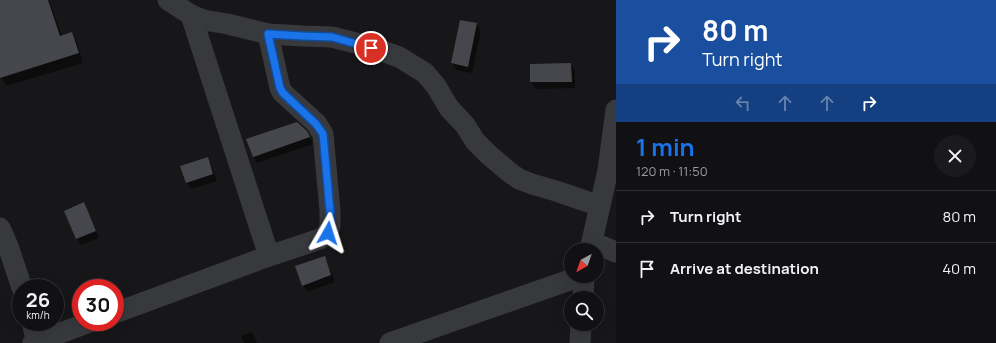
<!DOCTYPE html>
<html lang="en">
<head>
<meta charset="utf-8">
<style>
  :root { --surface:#111113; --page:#1a1a1c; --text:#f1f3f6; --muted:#9c9da0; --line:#303133; --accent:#1a73e8 }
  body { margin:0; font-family:Manrope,sans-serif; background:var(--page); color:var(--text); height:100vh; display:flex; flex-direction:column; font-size:15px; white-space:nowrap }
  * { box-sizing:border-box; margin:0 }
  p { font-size:13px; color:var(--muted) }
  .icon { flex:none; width:22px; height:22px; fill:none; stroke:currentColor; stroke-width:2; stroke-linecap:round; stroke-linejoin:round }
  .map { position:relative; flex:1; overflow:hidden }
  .details { display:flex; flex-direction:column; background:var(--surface); width:380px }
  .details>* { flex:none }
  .guide { background:#1a4fa0; color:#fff; overflow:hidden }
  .needle { width:26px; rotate:220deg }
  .buttons { position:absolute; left:564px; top:243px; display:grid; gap:8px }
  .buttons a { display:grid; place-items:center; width:40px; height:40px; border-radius:50%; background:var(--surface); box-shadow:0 4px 16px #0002,0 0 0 1px var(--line); font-size:20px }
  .speed { position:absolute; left:12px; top:279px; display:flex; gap:8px; font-size:20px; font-weight:700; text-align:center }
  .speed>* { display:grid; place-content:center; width:52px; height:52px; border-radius:50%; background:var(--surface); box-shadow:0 4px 16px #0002,0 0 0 1px var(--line); line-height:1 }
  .speed small { font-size:10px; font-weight:400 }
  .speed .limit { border:6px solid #d22; background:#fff; color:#111 }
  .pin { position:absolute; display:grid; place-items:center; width:34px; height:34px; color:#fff; margin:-17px; border:2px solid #fff; border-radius:50%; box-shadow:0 1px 4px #0007 }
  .me { position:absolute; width:44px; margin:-22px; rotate:6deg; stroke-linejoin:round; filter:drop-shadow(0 0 3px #0008) }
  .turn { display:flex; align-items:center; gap:14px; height:84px; padding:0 20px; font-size:18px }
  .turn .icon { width:52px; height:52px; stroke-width:2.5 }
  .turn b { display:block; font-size:28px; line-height:34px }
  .lanes { display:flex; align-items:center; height:38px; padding:0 20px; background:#0003; justify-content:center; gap:20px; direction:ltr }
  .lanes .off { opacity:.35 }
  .round { display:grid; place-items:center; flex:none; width:42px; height:42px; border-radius:21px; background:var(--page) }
  .summary { display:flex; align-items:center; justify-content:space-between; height:68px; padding:0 20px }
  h1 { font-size:24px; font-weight:700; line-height:30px; color:var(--accent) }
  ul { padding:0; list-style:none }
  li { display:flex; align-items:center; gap:12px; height:52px; padding:0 20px; border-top:1px solid var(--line) }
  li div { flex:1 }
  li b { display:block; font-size:15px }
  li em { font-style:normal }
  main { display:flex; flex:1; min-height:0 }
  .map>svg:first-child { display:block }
</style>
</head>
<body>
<main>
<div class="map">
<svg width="616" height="343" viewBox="0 0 616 343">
  <rect width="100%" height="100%" fill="#171719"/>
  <!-- shadow -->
  <g fill="#0007">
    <path d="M0 0H49L62 36 72 33 77 42 83 63 6 86 0 74Z"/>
    <path d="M461 21 477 24 481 31 472 73 456 70 452 63Z"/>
    <path d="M571 64 575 71V88L535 89 531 82V65Z"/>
    <path d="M306 131 313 144 257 163 254 156Z"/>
    <path d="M207 158 211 165 217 181 191 189 187 183Z"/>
    <path d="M87 210 99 238 81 245 77 239 65 211Z"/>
    <path d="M324 257 328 264 335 282 307 292 303 285Z"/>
    <path d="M252 332 257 343H244L241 336Z"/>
  </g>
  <!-- building -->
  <g fill="#46474c">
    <path d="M0 0H48L60 36 72 32 79 53 0 78Z"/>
    <path d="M460 20 477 23 468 67 451 63Z"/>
    <path d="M571 63 572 82H530V64Z"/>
    <path d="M297 122 307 131 310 137 253 157 246 139Z"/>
    <path d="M208 157 213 174 186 183 180 166Z"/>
    <path d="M84 202 96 231 76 239 64 211Z"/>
    <path d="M325 256 331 275 302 286 295 266Z"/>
  </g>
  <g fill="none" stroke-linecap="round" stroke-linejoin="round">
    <!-- minor -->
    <g stroke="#38393d" stroke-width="21">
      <path d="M168 0 191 15 203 20 228 24 268 34 303 36 332 37 371 47 399 57 425 73 436 86 449 108 465 125 475 141 489 155 509 172 519 179 532 184 556 191 600 206"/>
      <path d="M191 15 269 256"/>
      <path d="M0 228 8 246 22 288"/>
      <path d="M592 242 616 252"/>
      <path d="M590 250 608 170 616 110"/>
      <path d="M583 298 584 276"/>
      <path d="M115 313 269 256 320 239 328 233 330 226V211L323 134 316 123 283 93 280 88 268 34"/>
      <path d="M32 322 37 343"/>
      <path d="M33 343 90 322"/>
      <path d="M390 343 581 276"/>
      <path d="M580 343 581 324"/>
    </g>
  </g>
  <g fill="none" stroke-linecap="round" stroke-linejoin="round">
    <!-- route casing -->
    <g stroke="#114b97" stroke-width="10">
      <path id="route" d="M328 233 330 226V211L323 134 316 124 283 93 280 88 268 34 303 36 332 37 371 48"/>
    </g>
    <!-- route -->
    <use href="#route" stroke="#1a73e8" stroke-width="7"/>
  </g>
</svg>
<div class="buttons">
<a><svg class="needle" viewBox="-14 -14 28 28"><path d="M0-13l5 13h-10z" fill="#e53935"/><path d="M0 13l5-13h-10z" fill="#9c9da0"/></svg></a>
<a><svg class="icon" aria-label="search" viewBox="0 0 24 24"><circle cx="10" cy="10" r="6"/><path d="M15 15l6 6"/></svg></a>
</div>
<div class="speed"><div>26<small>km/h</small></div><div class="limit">30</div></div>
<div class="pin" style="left:371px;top:48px;background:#d93025"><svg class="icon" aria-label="arrive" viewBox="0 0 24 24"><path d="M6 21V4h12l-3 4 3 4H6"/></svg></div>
<svg class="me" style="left:328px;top:233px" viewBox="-20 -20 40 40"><path d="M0-17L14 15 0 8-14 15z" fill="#1a73e8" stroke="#fff" stroke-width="4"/></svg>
</div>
<section class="details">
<div class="guide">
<div class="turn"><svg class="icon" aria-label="right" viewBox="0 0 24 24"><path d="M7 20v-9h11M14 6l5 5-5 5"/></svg><div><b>80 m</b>Turn right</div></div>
<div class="lanes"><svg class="icon off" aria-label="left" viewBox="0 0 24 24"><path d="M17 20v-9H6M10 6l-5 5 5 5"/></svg><svg class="icon off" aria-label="ahead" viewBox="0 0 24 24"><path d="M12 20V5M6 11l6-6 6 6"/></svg><svg class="icon off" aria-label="ahead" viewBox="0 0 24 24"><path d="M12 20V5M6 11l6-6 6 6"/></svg><svg class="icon" aria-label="right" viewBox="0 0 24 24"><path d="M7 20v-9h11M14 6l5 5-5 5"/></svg></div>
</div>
<div class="summary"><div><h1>1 min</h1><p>120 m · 11:50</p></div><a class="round"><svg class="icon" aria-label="close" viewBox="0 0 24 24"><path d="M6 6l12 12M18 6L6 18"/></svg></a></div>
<ul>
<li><svg class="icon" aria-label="right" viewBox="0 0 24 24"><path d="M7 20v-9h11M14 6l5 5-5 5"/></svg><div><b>Turn right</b></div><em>80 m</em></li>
<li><svg class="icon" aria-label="arrive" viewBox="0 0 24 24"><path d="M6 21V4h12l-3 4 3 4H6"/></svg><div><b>Arrive at destination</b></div><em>40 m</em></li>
</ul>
</section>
</main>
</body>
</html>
